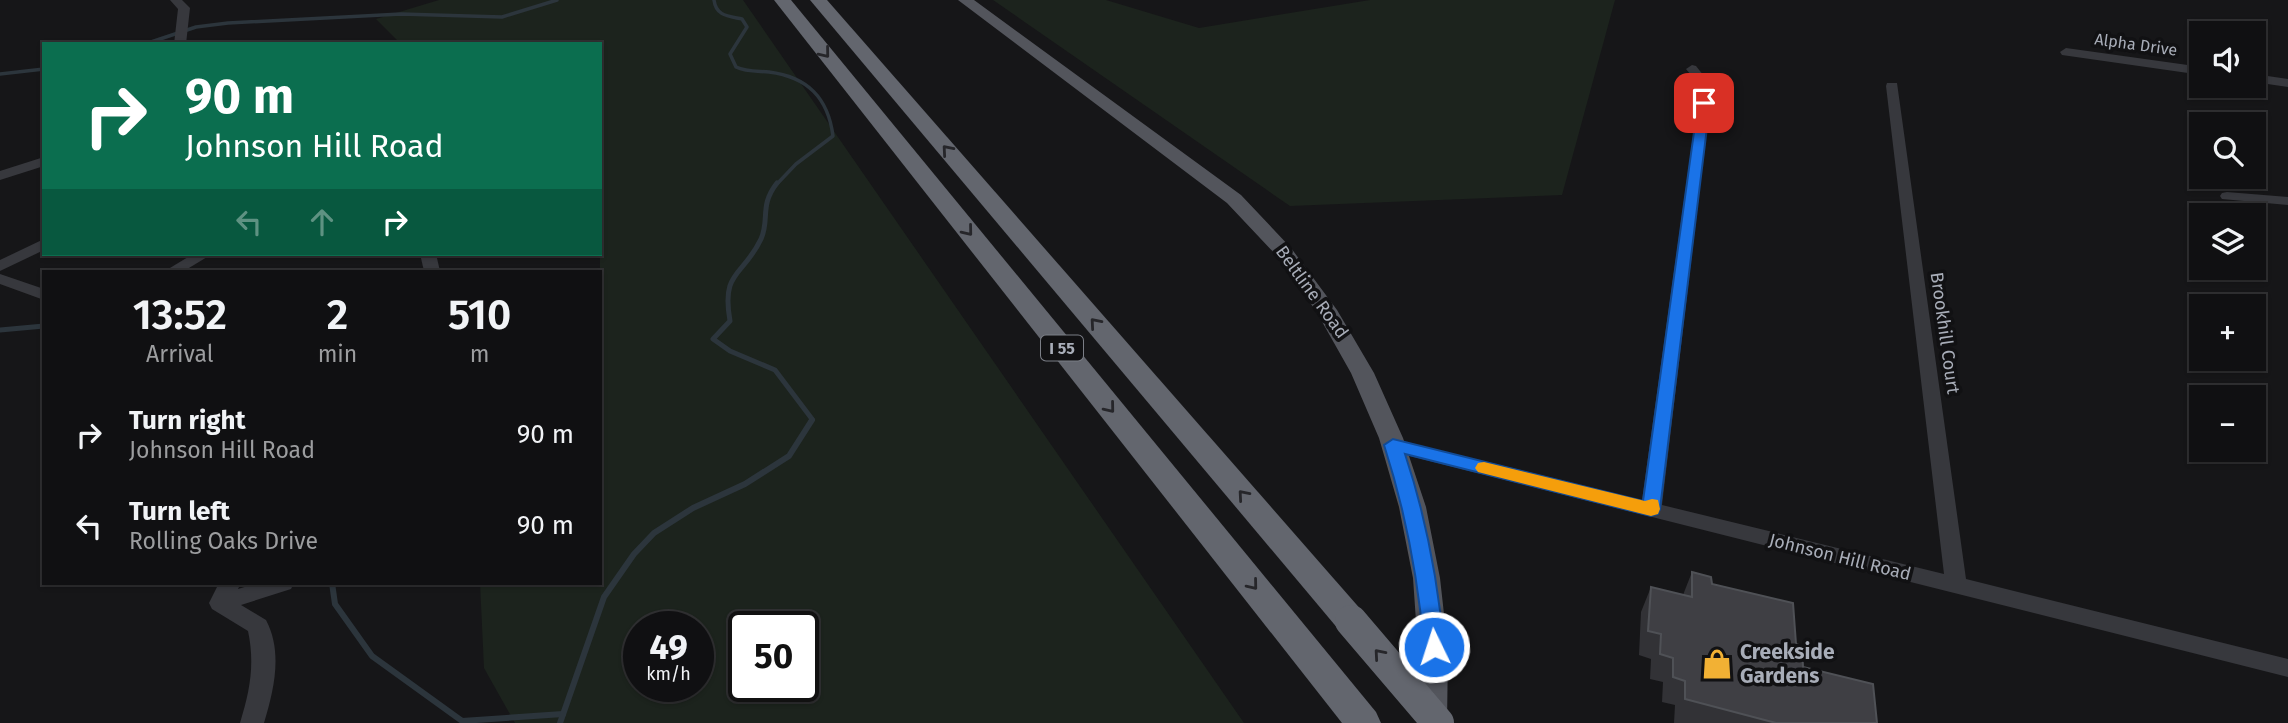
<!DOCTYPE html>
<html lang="en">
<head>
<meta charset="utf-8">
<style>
  :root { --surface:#101012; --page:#1e1e20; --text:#f1f3f6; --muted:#9c9d9f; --line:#303032 }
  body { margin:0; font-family:"Fira Sans",sans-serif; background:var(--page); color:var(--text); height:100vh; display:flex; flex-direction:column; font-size:26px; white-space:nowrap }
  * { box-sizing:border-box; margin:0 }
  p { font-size:23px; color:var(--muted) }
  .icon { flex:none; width:38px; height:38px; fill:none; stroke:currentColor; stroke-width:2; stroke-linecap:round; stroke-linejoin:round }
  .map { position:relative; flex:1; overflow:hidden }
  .panel { position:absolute; left:42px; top:270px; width:560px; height:315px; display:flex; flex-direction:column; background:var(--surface); border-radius:0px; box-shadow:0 2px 5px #0004,0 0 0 2px var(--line) }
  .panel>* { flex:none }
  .top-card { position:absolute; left:42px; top:42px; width:560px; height:214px; border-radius:0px; box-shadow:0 2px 5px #0004,0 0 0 2px var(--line); background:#0b6e4f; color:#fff; overflow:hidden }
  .fabs { position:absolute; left:2189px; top:21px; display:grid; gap:14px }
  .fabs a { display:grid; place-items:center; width:77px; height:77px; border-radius:0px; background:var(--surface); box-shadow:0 2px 5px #0004,0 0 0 2px var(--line); font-size:35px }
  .speed { position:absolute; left:623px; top:611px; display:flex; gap:14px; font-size:35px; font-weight:700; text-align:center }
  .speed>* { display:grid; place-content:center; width:91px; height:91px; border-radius:50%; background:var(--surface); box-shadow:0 2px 5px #0004,0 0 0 2px var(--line); line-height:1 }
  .speed small { font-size:18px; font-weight:400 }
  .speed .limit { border:4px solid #111; border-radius:10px; background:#fff; color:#111 }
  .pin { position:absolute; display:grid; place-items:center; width:60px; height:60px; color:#fff; margin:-30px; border-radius:14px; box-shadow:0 4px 10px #0006 }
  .me { position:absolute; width:77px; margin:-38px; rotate:356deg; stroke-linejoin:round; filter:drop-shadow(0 0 5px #0008) }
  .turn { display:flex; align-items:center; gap:24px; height:147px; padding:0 28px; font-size:32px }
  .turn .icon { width:91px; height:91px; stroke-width:2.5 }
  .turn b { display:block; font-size:49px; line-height:60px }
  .lanes { display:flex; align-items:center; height:66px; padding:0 28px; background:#0003; justify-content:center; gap:35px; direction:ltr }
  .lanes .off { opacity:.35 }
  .eta { display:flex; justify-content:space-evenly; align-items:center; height:119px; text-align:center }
  .eta b { font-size:42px; font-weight:600; line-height:49px }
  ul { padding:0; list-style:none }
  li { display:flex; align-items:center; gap:21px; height:91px; padding:0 28px }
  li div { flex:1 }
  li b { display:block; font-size:26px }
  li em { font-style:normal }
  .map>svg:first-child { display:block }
</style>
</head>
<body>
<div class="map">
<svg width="2288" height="723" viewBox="0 0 2288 723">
  <rect width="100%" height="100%" fill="#161618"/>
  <!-- green -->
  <g fill="#1c231d" fill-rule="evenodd">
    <path d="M439 0H743L1244 723H515L484 668 480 583H600V44H401L376 19ZM639 626H698V686H639ZM744 626H803V686H744Z"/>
    <path d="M993 0H1106L1199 28 1370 0H1615L1562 195 1290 206Z"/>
  </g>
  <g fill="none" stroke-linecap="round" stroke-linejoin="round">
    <!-- stream-far2 -->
    <g stroke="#2c353c" stroke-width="3.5">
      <path d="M714 0C716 16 728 16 742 19L747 27 730 54 736 67C746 72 758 71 769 72 808 77 828 98 833 136L796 164 776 185"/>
      <path d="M145 44 196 27 228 23 401 14 502 17 557 0"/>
      <path d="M0 74 44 69"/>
    </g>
    <!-- stream-far1 -->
    <g stroke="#2c353c" stroke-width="5">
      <path d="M777 183C759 206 770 219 761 239 743 277 721 270 730 321L713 339 730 351 775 370 812 419 811 421"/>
      <path d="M0 330 44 326"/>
    </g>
    <!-- stream -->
    <g stroke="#2c353c" stroke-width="6">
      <path d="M332 583 335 604 372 656 462 721 563 714"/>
      <path d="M560 723 604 597 634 554 654 533 693 508 745 484 789 456 812 420"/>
    </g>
    <!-- minor -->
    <g fill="#37383d" fill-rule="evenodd">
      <path d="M170 0H182L190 8 186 44H174L178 9Z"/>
      <path d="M2066 48 2202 67V75L2062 55 2060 52Z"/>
      <path d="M1692 65 1696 66 1712 86 1662 505 1944 574 1886 86 1887 83H1897L1966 579 2288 659V677L1386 450 1384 445 1386 440 1393 439 1642 500 1700 86 1686 69Z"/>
      <path d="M2254 74 2288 79V87L2254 82Z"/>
      <path d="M44 157V166L0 180V171Z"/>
      <path d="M2227 192 2288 197V205L2222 199 2220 196 2222 193Z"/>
      <path d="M44 239V250L0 271V260Z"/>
      <path d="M193 254H212L184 271H165Z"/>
      <path d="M420 254H436L440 271H424Z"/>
      <path d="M0 274 44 289V300L0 284Z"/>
      <path d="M219 583H241L238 589 258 583H294L291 589 241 605 266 620C283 652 274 690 264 723H240C250 691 255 664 248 631L212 609 209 603Z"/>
    </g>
    <!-- major -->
    <path fill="#53555c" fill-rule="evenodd" d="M958 0H974L1241 195 1291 248 1337 310 1374 373 1403 438 1426 507 1440 578 1448 650 1447 723H1417L1418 650 1413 578 1399 507 1379 438 1351 373 1316 311 1277 256 1227 203Z"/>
    <!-- highway -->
    <g fill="#63666e" fill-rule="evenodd">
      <path d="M774 0H791L1376 712 1381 723H1342Z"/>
      <path d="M810 0H827L1363 612 1367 621 1363 630 1351 634 1339 630Z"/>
    </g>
    <!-- highway-bridge -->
    <path stroke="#63666e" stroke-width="32" d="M1351 621 1438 723"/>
  </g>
  <!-- wall -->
  <path fill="#323236" d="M1692 572 1712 584 1796 644 1803 667 1877 723H1674L1675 705 1662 702 1663 682 1650 679 1651 659 1639 655 1641 612 1651 587 1683 595Z"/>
  <!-- building -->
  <path fill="#3f3f44" stroke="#4f5156" stroke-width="2" d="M1692 572 1711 577 1712 584 1793 603 1796 644 1802 646 1803 667 1873 684 1877 723H1776L1685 699V681L1673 677V658L1660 654 1661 634 1648 631 1651 587 1692 597Z"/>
  <!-- one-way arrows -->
  <defs><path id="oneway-chevron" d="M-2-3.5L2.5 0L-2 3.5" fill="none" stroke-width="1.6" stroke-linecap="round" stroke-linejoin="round" transform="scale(1.75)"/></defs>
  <g stroke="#26262a">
    <use href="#oneway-chevron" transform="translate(825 53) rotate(51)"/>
    <use href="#oneway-chevron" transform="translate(947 150) rotate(-131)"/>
    <use href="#oneway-chevron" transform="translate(968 231) rotate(51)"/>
    <use href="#oneway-chevron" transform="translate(1095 323) rotate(-131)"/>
    <use href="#oneway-chevron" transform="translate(1110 408) rotate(51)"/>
    <use href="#oneway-chevron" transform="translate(1243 495) rotate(-131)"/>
    <use href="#oneway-chevron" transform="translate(1253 585) rotate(51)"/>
    <use href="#oneway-chevron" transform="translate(1379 654) rotate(-131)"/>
  </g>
  <!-- route -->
  <path fill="#1a73e8" stroke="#114b97" stroke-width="2" d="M1704 99 1710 103 1660 509 1658 514 1651 516 1405 454C1426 517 1438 581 1444 647L1441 653 1434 655 1427 653 1424 647C1418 576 1406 513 1384 445L1393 439 1643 501 1698 103Z"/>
  <!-- slow -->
  <path fill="#f59e0b" d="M1484 462 1645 501 1652 499 1658 500 1660 509 1658 514 1651 516 1478 472 1475 468 1478 463Z"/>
  <!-- icons -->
  <defs>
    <g id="shop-bare" transform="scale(2.415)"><path d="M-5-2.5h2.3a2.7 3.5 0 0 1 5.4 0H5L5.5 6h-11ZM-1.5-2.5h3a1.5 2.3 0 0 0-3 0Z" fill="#f2b134" stroke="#111113" stroke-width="2.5" paint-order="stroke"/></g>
  </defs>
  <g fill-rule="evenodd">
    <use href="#shop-bare" x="1717" y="664"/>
  </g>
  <g text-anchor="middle" stroke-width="7" stroke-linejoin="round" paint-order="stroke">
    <!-- far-street labels -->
    <g font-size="16" fill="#a8adb8" stroke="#111113">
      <text transform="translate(2136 44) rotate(8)" y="6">Alpha Drive</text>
    </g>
    <!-- shield labels -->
    <rect fill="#111113" stroke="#7b7e86" stroke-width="2" x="1041" y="335.5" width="42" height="25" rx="5"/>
    <g font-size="16" font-weight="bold" fill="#a8adb8">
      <text x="1062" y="354">I 55</text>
    </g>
    <!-- street labels -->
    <g font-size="18" fill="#a8adb8" stroke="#111113">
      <text transform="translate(1312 292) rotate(54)" y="6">Beltline Road</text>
      <text transform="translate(1945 333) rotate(82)" y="6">Brookhill Court</text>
      <text transform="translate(1840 557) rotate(14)" y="6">Johnson Hill Road</text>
    </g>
    <!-- near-poi labels -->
    <g font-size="21" font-weight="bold" fill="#a8adb8" stroke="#111113" text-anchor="start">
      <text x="1740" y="659">Creekside<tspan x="1740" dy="24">Gardens</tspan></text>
    </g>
  </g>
</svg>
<div class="fabs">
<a><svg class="icon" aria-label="sound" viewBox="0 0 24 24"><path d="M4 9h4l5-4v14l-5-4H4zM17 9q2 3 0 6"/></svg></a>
<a><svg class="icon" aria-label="search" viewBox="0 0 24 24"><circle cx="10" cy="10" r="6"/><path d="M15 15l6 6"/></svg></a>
<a><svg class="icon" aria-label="layers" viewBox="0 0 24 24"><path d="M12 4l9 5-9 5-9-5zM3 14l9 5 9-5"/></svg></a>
<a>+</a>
<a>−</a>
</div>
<div class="speed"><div>49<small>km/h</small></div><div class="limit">50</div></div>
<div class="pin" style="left:1704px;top:103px;background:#d93025"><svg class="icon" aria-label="arrive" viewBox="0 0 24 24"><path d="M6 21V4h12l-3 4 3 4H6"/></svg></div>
<svg class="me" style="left:1434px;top:647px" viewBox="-20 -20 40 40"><circle r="17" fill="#1a73e8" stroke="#fff" stroke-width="3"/><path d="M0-11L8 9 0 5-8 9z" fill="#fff"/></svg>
<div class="top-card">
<div class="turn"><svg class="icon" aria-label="right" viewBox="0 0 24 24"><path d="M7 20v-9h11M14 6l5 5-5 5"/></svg><div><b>90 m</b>Johnson Hill Road</div></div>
<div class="lanes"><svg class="icon off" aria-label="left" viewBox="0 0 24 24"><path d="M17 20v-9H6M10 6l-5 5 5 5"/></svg><svg class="icon off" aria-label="ahead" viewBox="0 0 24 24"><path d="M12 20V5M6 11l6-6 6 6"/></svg><svg class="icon" aria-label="right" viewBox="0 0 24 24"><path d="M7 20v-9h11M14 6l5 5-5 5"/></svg></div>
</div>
<section class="panel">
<div class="eta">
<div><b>13:52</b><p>Arrival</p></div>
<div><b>2</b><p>min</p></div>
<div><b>510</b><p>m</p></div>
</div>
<ul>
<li><svg class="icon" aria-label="right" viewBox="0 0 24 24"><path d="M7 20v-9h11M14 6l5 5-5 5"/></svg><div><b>Turn right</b><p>Johnson Hill Road</p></div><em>90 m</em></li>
<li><svg class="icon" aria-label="left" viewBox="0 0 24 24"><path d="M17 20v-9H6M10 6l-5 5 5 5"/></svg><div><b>Turn left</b><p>Rolling Oaks Drive</p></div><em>90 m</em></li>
</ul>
</section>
</div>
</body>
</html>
